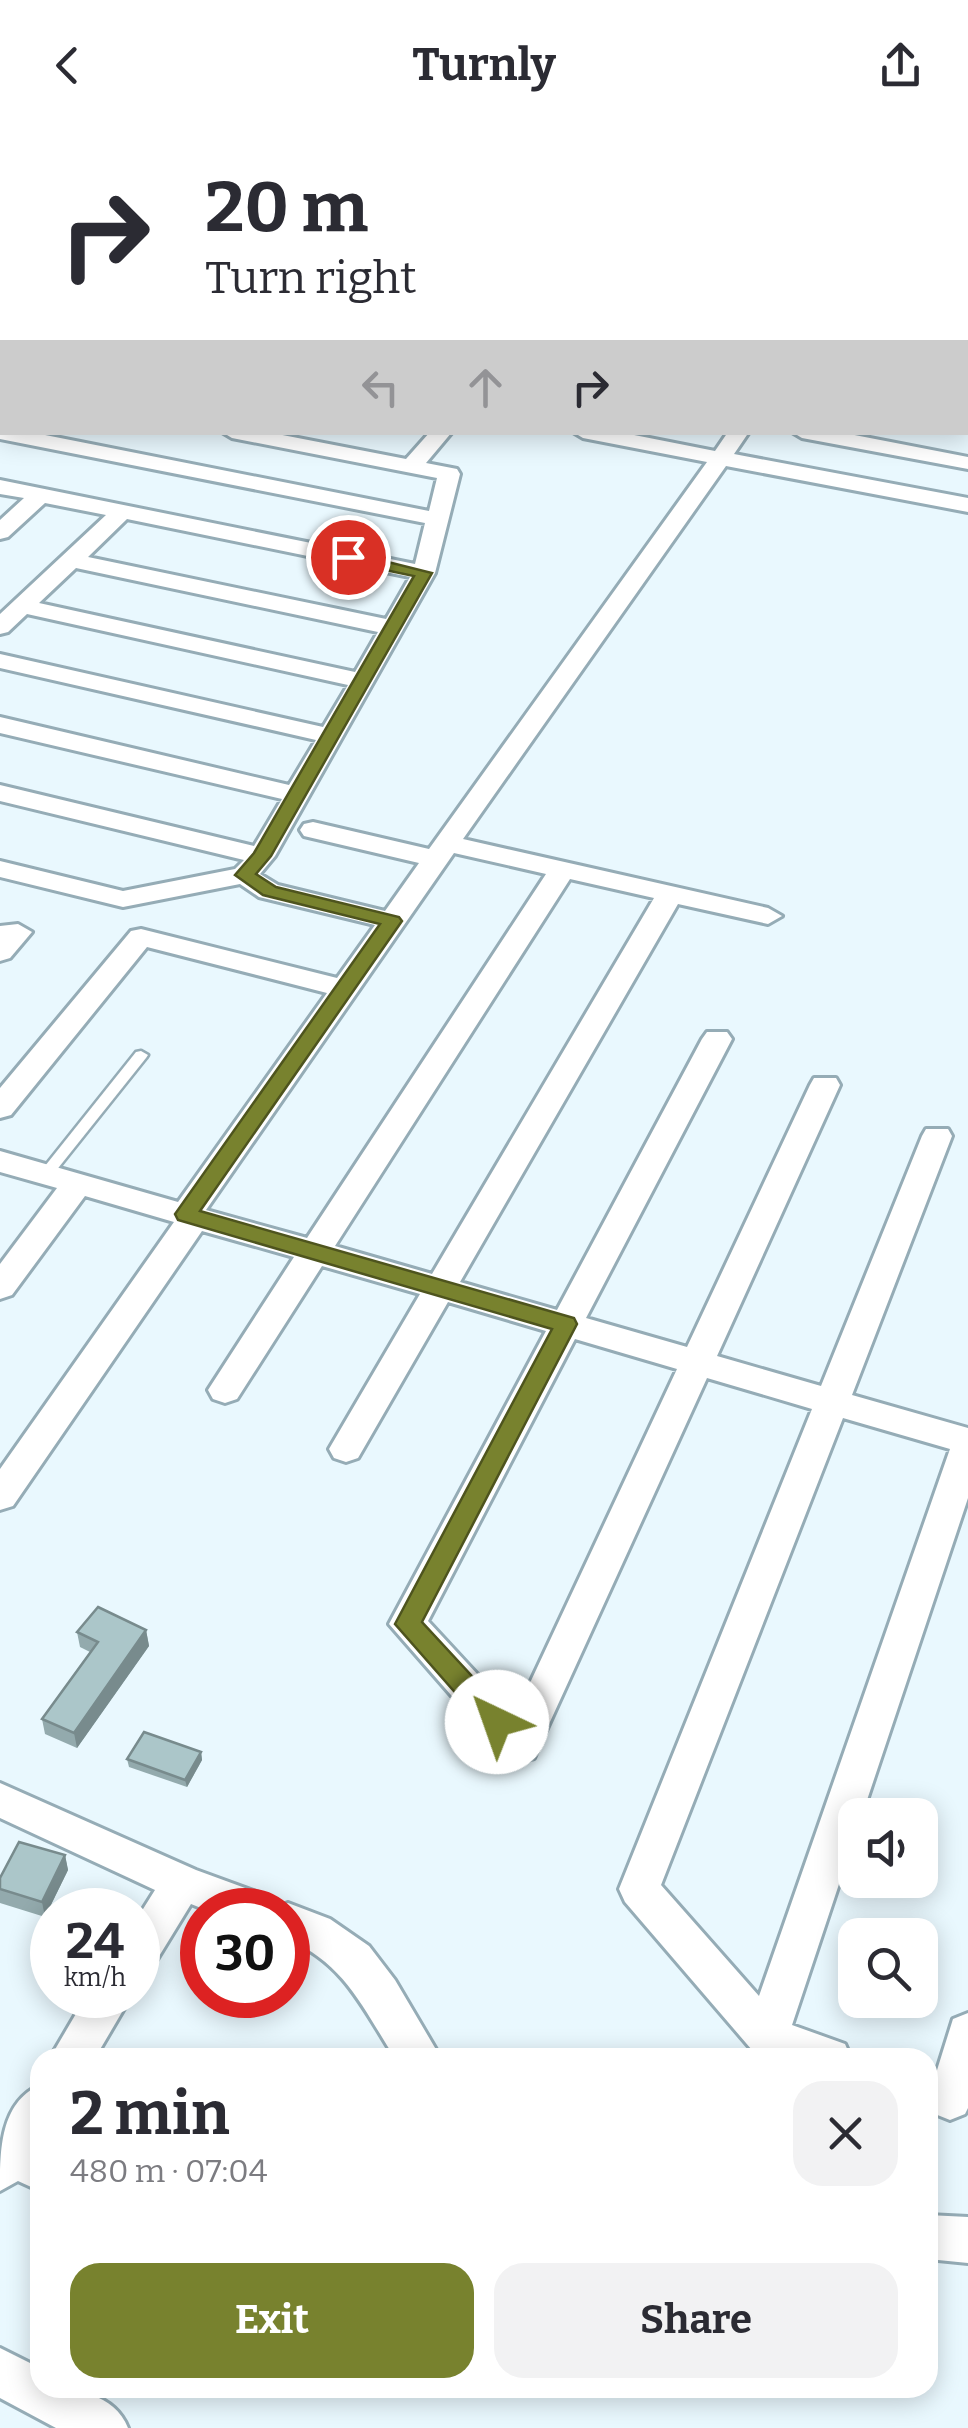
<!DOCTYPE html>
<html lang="en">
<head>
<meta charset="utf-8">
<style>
  :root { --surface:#fff; --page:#f2f2f3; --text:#2b2b33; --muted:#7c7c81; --accent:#78822e }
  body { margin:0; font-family:Bitter,serif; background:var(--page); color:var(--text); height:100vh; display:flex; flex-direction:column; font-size:38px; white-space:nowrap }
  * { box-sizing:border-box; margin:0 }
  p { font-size:32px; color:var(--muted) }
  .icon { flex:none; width:55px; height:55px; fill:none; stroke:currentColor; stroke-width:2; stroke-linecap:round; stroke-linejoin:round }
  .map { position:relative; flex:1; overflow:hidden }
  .sheet { position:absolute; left:30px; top:1918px; width:908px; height:350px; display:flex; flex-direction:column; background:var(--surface); border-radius:30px; box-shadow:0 5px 25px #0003 }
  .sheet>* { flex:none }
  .top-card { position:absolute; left:0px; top:0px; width:970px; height:305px; box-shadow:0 5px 25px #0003; background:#fff; color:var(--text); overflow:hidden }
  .controls { position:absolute; left:838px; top:1668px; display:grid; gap:20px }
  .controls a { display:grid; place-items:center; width:100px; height:100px; border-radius:20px; background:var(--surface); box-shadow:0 5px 25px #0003; font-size:50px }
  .speed { position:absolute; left:30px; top:1758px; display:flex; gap:20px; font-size:50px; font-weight:700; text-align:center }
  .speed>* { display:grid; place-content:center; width:130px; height:130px; border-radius:50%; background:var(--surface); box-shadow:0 5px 25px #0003; line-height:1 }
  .speed small { font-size:25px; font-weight:400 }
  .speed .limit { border:15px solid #d22; background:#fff; color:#111 }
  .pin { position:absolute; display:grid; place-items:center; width:85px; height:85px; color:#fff; margin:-42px; border:5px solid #fff; border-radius:50%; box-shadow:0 2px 10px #0007 }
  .me { position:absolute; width:110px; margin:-55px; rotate:318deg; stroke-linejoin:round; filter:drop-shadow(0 0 8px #0008) }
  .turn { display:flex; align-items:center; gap:35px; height:210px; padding:0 40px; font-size:45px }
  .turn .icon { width:130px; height:130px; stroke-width:2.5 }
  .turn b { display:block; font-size:70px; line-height:85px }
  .lanes { display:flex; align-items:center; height:95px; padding:0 40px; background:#0003; justify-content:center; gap:50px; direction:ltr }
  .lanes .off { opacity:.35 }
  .round { display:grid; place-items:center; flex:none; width:105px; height:105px; border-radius:30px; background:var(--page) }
  .summary { display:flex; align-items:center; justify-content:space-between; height:170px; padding:0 40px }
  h1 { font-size:60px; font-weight:700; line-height:75px }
  .action { display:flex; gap:20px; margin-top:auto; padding:20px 40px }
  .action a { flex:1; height:115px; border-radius:30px; background:var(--accent); color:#fff; font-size:40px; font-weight:700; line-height:115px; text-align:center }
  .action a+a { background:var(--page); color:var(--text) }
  header { display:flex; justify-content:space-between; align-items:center; height:130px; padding:0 40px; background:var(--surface); font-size:45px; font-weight:700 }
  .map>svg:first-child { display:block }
</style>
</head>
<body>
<header><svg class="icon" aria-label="back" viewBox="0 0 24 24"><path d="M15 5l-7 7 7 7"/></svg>Turnly<svg class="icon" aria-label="share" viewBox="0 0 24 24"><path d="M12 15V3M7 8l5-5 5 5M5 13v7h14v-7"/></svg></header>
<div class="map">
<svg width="968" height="2298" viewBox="0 0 968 2298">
  <rect width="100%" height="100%" fill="#e9f8fe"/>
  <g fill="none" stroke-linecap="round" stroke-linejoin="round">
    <!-- service casing -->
    <g stroke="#95acb6" stroke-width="5">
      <path id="service" d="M141 921 148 925 146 928 51 1047H41L39 1044 41 1041 136 922Z"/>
    </g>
    <!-- minor casing -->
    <g stroke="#95acb6" stroke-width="6">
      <g id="minor">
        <rect x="0" y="70" width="2" height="10"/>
        <path d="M0 108 2 109V121L0 120Z"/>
        <path d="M0 145 2 146V158L0 157Z"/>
        <rect x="0" y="185" width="2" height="12"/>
        <path d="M0 297 2 302H30L429 381 437 348 232 308 222 302H267L406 329 430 302H452L426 333 457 339 460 344 435 443 275 726 260 744 278 755 385 781 419 733 304 706 300 700 304 694 313 692 429 719 707 332 583 308 573 302H619L715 321 728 302H749L734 324 968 368V382L726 336 463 709 768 778 782 786 768 794 678 774 460 1152 557 1180 702 909 707 902H727L732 909 586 1188 687 1217 810 955 814 948H836L840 955 717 1226 821 1256 922 1006 926 999H948L952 1006 852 1265 968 1298V1368L862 1685H855V1706L792 1895 845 1914 851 1928H772L752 1920 625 1772 619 1759 812 1279 707 1248 539 1616 534 1628 520 1632 506 1628 389 1494 546 1201 448 1172 358 1328 346 1332 334 1328 329 1319 420 1164 322 1136 237 1269 225 1273 213 1269 208 1260 294 1127 202 1101 13 1376 0 1380V1339L174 1092 85 1066 12 1165 0 1169V1134L57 1058 0 1042V1021L178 1072 327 863 147 817 11 985 0 988V958L131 801 141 799 337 848 375 795 259 767 240 754 123 777 0 747V731L123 761 235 739 244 730 0 671V655L254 716 282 669 0 603V587L289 655 316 610 0 538V524L323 597 348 555 27 484 8 502 0 504V484L106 385 45 373 8 407 0 409V390L24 368 0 364V350L415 434 425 393 0 309ZM127 389 410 447 386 489 88 427ZM76 438 378 502 355 542 39 473ZM454 723 546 744 307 1108 206 1080ZM570 749 654 768 432 1144 335 1116ZM575 1209 677 1239 515 1585 428 1491ZM843 1288 950 1319 759 1866 661 1755Z"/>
        <path d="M792 302H839L968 327V339L802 308Z"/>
        <path d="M18 794 32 802 10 828 0 831V796Z"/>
        <path d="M0 1653 196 1740 270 1767 274 1778 288 1773 330 1789 369 1816 395 1850 441 1928H395C364 1880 344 1832 288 1810V1780H206L191 1774 153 1836 138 1842V1787L155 1760 0 1688Z"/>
        <path d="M87 1865H132L95 1928H50Z"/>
        <path d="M968 1883V1978L965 1984 950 1990 935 1984 928 1969 953 1889Z"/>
        <path d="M40 1955V2061L18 2051 0 2061C0 2020 0 1973 40 1955Z"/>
        <path d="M928 2085 968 2087V2133L928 2129Z"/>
        <path d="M0 2218 40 2238V2258C74 2258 114 2263 128 2298H56L0 2268Z"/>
      </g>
    </g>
    <!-- service -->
    <use href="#service" fill="#fff" fill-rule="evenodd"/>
    <!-- minor -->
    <use href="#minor" fill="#fff" fill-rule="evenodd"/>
  </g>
  <!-- wall -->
  <g fill="#93aaad">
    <path d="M146 1500 149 1516 77 1618 45 1604 42 1589 90 1522 80 1517 77 1502Z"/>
    <path d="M201 1622 202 1630 187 1657 129 1637 127 1629Z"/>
    <path d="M65 1725 68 1740 45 1787 0 1773V1748Z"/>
  </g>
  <!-- shaded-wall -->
  <g fill="#788b8d">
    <path d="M146 1500 149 1516 77 1618 74 1603Z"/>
    <path d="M201 1622 202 1630 187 1657 185 1650Z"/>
    <path d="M65 1725 68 1740 45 1787 42 1772Z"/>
  </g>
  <!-- building -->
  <g fill="#abc6c9" stroke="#788b8d" stroke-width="2.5">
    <path d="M98 1477 146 1500 74 1603 42 1589 98 1512 77 1502Z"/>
    <path d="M144 1602 201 1622 185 1650 127 1629Z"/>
    <path d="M19 1712 65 1725 42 1772 0 1759V1748Z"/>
  </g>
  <!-- route -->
  <path fill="#78822e" stroke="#4e541e" stroke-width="2.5" d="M348 422 432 443 271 726 256 744 276 757 399 787 402 791 200 1081 574 1188 577 1194 422 1492 507 1584 511 1592 507 1600 497 1603 488 1600 395 1494 552 1199 178 1090 175 1084 380 794 263 765 235 745 254 723 414 446 343 431 340 427Z"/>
</svg>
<div class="controls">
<a><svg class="icon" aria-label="sound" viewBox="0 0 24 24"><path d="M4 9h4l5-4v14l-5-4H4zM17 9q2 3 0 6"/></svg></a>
<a><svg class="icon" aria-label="search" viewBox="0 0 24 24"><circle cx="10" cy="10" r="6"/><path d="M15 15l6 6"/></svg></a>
</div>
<div class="speed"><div>24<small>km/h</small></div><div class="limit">30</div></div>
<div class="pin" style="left:348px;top:427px;background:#d93025"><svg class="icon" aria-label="arrive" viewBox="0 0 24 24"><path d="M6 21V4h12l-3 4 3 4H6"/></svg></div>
<svg class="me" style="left:497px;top:1592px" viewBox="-20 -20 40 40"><circle r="19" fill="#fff"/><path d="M0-13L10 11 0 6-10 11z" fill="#78822e"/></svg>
<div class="top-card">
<div class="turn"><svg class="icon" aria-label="right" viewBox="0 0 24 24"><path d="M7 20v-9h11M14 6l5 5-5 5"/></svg><div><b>20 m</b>Turn right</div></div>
<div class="lanes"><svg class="icon off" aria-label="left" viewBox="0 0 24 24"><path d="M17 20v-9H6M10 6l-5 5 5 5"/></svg><svg class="icon off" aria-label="ahead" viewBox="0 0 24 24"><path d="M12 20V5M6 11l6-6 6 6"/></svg><svg class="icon" aria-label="right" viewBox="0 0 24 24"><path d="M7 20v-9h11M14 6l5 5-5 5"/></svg></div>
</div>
<section class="sheet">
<div class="summary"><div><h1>2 min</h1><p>480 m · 07:04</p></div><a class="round"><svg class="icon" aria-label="close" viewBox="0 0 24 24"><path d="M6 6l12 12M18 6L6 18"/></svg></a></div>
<div class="action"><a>Exit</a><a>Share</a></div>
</section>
</div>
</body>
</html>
